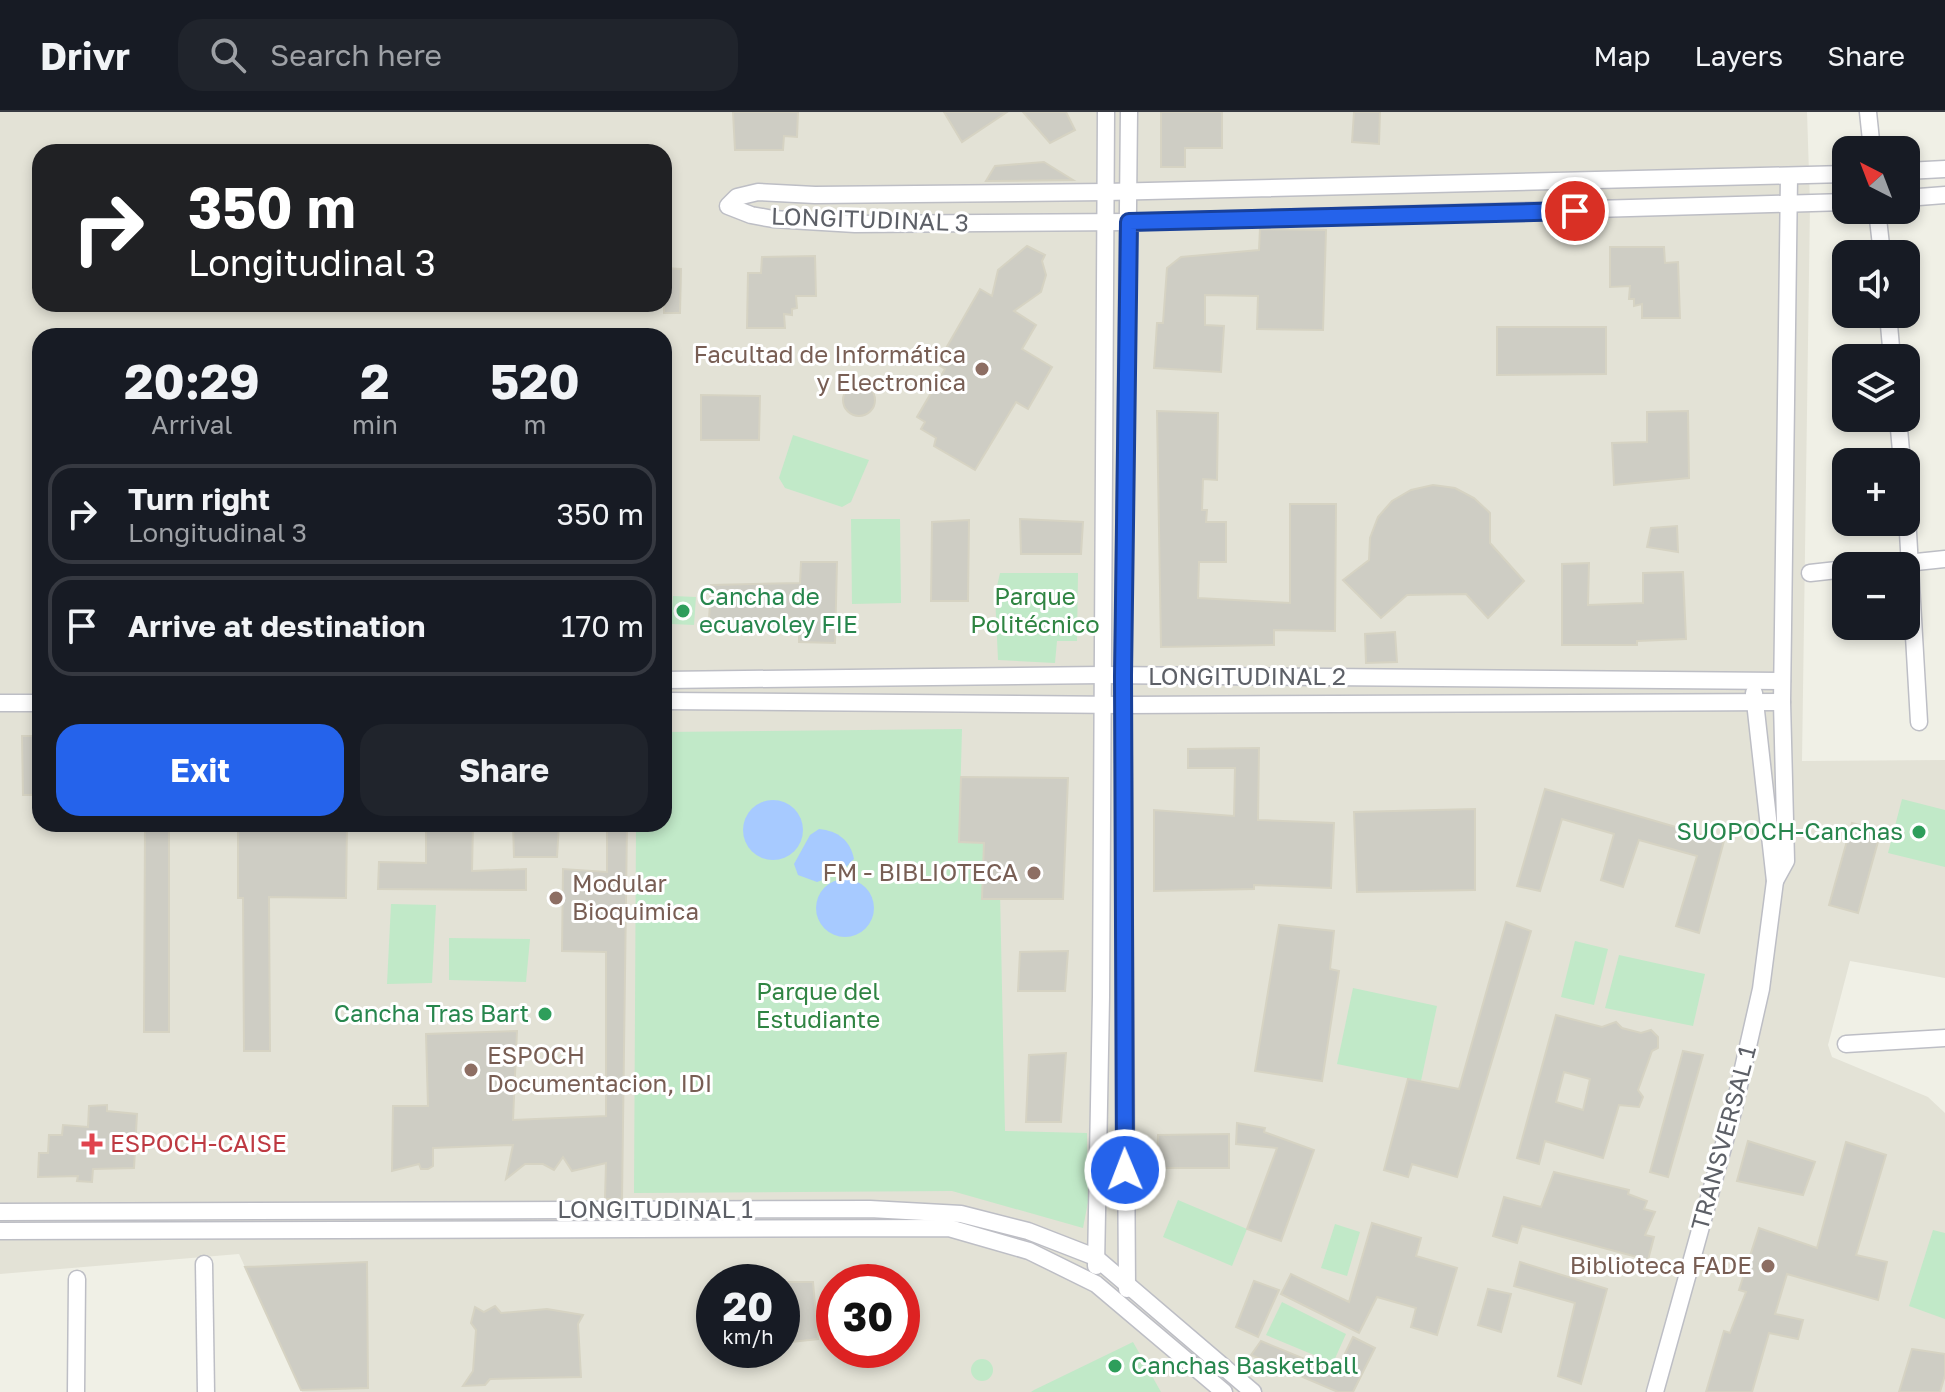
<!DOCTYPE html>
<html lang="en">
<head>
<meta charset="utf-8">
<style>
  :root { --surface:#171b24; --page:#20242c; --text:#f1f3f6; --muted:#9ea1a6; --line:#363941; --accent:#2563eb }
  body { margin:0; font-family:"Golos Text",sans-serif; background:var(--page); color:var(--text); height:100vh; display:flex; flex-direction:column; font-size:30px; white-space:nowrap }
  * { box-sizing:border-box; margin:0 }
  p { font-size:26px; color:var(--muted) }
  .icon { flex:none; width:44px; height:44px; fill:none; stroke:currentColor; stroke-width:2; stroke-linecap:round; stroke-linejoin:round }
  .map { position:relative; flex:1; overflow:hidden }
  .details { position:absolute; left:32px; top:216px; width:640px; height:504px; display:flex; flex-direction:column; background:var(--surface); border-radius:24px; box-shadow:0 4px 12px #0003 }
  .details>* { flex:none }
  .top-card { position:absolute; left:32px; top:32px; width:640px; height:168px; border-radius:24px; box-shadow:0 4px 12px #0003; background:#202124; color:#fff; overflow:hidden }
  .needle { width:52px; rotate:318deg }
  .buttons { position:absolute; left:1832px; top:24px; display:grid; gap:16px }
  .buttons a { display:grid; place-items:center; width:88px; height:88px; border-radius:16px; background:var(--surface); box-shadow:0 4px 12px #0003; font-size:40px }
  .speed { position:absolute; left:696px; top:1152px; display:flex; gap:16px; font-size:40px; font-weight:700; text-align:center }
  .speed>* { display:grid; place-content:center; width:104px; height:104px; border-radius:50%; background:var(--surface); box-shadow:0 4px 12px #0003; line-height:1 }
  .speed small { font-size:20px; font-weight:400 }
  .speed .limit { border:12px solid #d22; background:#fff; color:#111 }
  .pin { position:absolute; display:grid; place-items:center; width:68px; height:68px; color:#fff; margin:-34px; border:4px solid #fff; border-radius:50%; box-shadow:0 2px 8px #0007 }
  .me { position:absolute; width:88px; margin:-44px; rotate:359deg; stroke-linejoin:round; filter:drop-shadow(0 0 6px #0008) }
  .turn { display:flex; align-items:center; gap:28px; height:168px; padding:0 24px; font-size:36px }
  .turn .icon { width:104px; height:104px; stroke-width:2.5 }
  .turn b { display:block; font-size:56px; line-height:68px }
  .eta { display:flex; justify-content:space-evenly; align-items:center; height:136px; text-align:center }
  .eta b { font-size:48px; font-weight:700; line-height:56px }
  .action { display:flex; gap:16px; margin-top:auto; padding:16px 24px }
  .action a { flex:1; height:92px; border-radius:24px; background:var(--accent); color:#fff; font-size:32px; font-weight:700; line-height:92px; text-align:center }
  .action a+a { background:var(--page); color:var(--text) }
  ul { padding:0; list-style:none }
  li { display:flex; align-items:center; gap:24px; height:100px; margin:0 16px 12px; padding:0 8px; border:4px solid var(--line); border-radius:24px }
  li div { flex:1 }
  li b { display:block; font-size:30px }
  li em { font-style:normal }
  header { display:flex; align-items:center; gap:48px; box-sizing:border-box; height:112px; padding:0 40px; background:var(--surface); border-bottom:2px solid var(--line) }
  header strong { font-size:38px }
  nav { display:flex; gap:44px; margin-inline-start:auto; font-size:28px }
  .search { width:560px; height:72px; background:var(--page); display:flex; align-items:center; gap:20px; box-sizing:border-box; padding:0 28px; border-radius:24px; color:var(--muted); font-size:30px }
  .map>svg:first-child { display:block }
</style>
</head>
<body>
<header>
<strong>Drivr</strong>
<div class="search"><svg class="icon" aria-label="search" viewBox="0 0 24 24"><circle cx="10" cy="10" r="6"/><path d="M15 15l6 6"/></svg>Search here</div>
<nav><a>Map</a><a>Layers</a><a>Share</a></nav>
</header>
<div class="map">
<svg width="1945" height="1280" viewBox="0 0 1945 1280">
  <rect width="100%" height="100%" fill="#f0f0e6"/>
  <!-- education -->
  <path fill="#e3e2d6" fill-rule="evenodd" d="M0 0H1807L1810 92 1802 649 1945 648V866L1850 849 1828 933 1832 945 1928 985 1945 1001V1280H302L239 1142 0 1162ZM40 40H664V192H40ZM40 224H664V712H40ZM714 1170H782V1238H714ZM834 1170H902V1238H834Z"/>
  <!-- green -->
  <g fill="#c1e9c8">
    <path d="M793 323 869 348 851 390 842 395 785 376 779 366Z"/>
    <path d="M851 407H900L901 491 852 492Z"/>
    <path d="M1000 461H1078L1077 529H1057L1055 551 998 548 995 483Z"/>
    <path d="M673 484 696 485 694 513 671 512Z"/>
    <path d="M962 617 959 730 999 732 1005 1019 1087 1021 1088 1090 1083 1116 952 1079 634 1081 636 712H664V620Z"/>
    <path d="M1902 687 1945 698V755L1888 741Z"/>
    <path d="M391 792 436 793 432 871 387 872Z"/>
    <path d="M449 826 530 827 526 870 449 868Z"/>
    <path d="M1575 829 1608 837 1594 893 1561 885Z"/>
    <path d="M1619 843 1705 862 1693 914 1605 896Z"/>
    <path d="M1353 876 1437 894 1421 969 1337 952Z"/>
    <path d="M1178 1088 1247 1117 1232 1154 1163 1125Z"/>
    <path d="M1335 1112 1360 1120 1347 1164 1321 1156Z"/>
    <path d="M1933 1118 1945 1121V1207L1909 1194Z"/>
    <path d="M1282 1190 1346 1222 1333 1251 1266 1223Z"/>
    <path d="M1133 1230 1161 1280H1031L1034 1278Z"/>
    <circle cx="982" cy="1258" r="11"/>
  </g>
  <!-- water -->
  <g fill="#a7caff">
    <circle cx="773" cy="718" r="30"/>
    <path d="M819 717C838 719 850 728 854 747L839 762 817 770 798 763 794 752 810 723Z"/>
    <circle cx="845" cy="796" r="29"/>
  </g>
  <!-- building -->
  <g fill="#cecdc4" stroke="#d6d3c3" stroke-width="2" fill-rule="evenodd">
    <path d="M733 0H798L797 25 784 24 783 38H735Z"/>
    <path d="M944 0H1007L962 30Z"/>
    <path d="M1023 0H1066L1075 18 1050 31Z"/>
    <path d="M1161 0H1222V36H1185V55H1161Z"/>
    <path d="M1354 0H1380L1379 32 1352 30Z"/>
    <path d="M1044 50 1073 68 986 69 995 54Z"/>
    <path d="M1260 117 1326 118 1323 218 1257 217 1258 184 1205 183V213L1224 214 1221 260 1154 256 1157 211H1163L1167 156 1181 145 1259 138Z"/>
    <path d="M1027 134 1045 143 1042 149 1046 163 1041 180 1014 199 1036 213 1022 237 1052 255 1028 297 1016 290 975 358 934 334 936 326 921 317 925 310 917 305 945 257 937 252 980 177 992 184 998 158Z"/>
    <path d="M1610 135H1664L1665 151 1678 150 1680 206H1642V192L1634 194V187H1629L1630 174 1610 175Z"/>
    <path d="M815 144 816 184H796L797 196 792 197V203L784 202 785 216H747L748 161H761L762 145Z"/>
    <path d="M664 156 681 157 680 201H664Z"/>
    <path d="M1497 215H1606V262L1497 263Z"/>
    <circle cx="859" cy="288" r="16"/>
    <path d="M701 283 760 284 759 328H701Z"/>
    <path d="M1157 299 1218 301 1217 368 1203 367 1202 398H1207L1206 410H1226V450H1199L1198 486 1290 491V392H1336L1335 519 1274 518V533L1161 535Z"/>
    <path d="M1688 299 1689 366 1614 373 1612 331 1647 330V300Z"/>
    <path d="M1433 373 1455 376 1474 386 1490 401V431L1524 469 1488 506 1466 482 1407 483 1381 506 1343 468 1369 448 1370 426 1378 405 1392 389 1411 378Z"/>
    <path d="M1020 407 1083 410 1081 442H1021Z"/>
    <path d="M969 408 968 489H931L932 410Z"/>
    <path d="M1677 414 1678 440 1647 435 1651 416Z"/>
    <path d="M801 450H837L835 531 799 530V506L709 508 711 473 800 471Z"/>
    <path d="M1589 451 1588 493 1643 491V461L1683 460 1686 527 1637 529V533H1562V452Z"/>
    <path d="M1395 520 1397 550 1366 551 1365 522Z"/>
    <path d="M22 624H40V683H23Z"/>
    <path d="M1259 636 1258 708 1334 711 1331 776 1254 773V777L1154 779V698L1234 704 1235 656H1188V637Z"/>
    <path d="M961 665 1068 666 1063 787H982L984 731 959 730Z"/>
    <path d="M1545 677 1724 729 1699 821 1676 814 1697 744 1639 728 1623 775 1601 768 1614 722 1562 707 1540 779 1517 774Z"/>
    <path d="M1475 697V778L1357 780 1354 700Z"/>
    <path d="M1852 711 1881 719 1858 801 1829 793Z"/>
    <path d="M145 712H169V920H144Z"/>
    <path d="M238 712H347L346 786 269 785 270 939H244L243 786H238Z"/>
    <path d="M426 712H473L472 759 526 757V778L378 777 379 750 426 751Z"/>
    <path d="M513 712H559L557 745H514Z"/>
    <path d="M607 712H627L622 1087H605L606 1051 572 1059 563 1045 554 1058 543 1052H525L506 1067 513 1033 433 1036V1054L428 1057H421L419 1052 392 1059 393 994H428L426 922 517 919 513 1008 606 1004V840L562 839 563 757 607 760Z"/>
    <path d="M1506 810 1531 819 1457 1065 1412 1052 1408 1065 1384 1058 1408 967 1459 977Z"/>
    <path d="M1279 813 1334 819 1330 857 1339 859 1322 969 1255 959Z"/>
    <path d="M1068 839 1065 879H1018L1020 840Z"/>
    <path d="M1556 903 1602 915 1616 910 1622 916 1641 921 1651 918 1658 925V936L1652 939 1638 978 1643 985 1639 995 1619 993 1603 1046 1545 1029 1539 1052 1517 1046ZM1564 960 1590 967 1583 998 1556 990Z"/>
    <path d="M1683 939 1703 943 1668 1065 1650 1060Z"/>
    <path d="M1066 941 1061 1010H1026L1029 943Z"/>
    <path d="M107 993V999L137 1002 134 1056 93 1057 92 1070 77 1069 78 1064 38 1065 39 1041H48L49 1023H62L63 1013 88 1015 89 994Z"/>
    <path d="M1237 1011 1265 1016 1264 1020 1314 1038 1281 1129 1247 1117 1277 1036 1236 1032Z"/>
    <path d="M1229 1022V1056H1157L1158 1023Z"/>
    <path d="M1748 1029 1815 1050 1803 1083 1737 1069Z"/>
    <path d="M1846 1030 1886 1043 1856 1143 1887 1150 1878 1188 1787 1162 1775 1202 1803 1208 1798 1227 1769 1221 1752 1280H1706L1724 1219 1730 1221 1746 1180 1739 1178 1759 1116 1817 1136Z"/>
    <path d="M1554 1060 1629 1078 1628 1082 1647 1089 1644 1097 1655 1100 1645 1123 1654 1125 1648 1148 1522 1114 1517 1131 1493 1124 1504 1085 1541 1095Z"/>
    <path d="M1372 1111 1421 1126 1416 1144 1457 1156 1437 1223 1411 1215 1416 1196 1377 1185 1359 1221 1281 1182 1291 1162 1349 1190Z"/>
    <path d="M367 1150 368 1276 301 1278 245 1155Z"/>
    <path d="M1520 1150 1607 1177 1581 1272 1558 1264 1575 1191 1514 1174Z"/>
    <path d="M1254 1169 1279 1178 1258 1225 1236 1215Z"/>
    <path d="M782 1170H813L818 1227 792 1230 789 1195H782Z"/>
    <path d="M1488 1177 1511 1182 1501 1220 1478 1213Z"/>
    <path d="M495 1194 501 1201 547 1197 583 1203 578 1212 581 1265 490 1267 485 1273 463 1274 473 1259 476 1218 471 1211 475 1195 484 1200Z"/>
    <path d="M1353 1225 1375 1236 1353 1280H1338L1251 1243 1261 1229 1336 1260Z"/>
    <path d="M1912 1237 1945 1242V1263L1940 1280H1899Z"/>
  </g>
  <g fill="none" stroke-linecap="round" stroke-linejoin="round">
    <!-- minor casing -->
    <g stroke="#bdbec5" stroke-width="19">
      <g id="minor">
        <path d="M1868 0 1872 38"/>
        <path d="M1906 59 1945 57"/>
        <path d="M1846 62 1106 80 815 83 758 80 737 85 728 94 751 103 773 107 855 112 1129 110 1846 90"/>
        <path d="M1906 86 1945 83"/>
        <path d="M1877 98 1882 142"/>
        <path d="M1888 202 1892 246"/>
        <path d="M1898 306 1902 350"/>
        <path d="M1906 386 1919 610"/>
        <path d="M1878 454 1945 447"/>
        <path d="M1810 461 1846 457"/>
        <path d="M664 568 1102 563 1782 569"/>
        <path d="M664 589 1123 593 1782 590"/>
        <path d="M0 591H40"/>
        <path d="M1775 769 1786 749 1782 590 1789 65"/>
        <path d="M1846 932 1945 926"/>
        <path d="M0 1100 870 1097 961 1102 1028 1119 1095 1145 1253 1280"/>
        <path d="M0 1119 949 1116 1029 1139 1096 1172 1224 1280"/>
        <path d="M204 1152 206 1280"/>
        <path d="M1096 1154 1101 885 1106 0"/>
        <path d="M1127 1177 1123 564 1129 0"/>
        <path d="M76 1280 77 1167"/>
        <path d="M1655 1280 1734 996 1761 877 1775 769 1754 581"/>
      </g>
    </g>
    <!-- minor -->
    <use href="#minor" stroke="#fff" stroke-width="16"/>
  </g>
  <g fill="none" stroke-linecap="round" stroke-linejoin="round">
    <!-- route casing -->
    <g stroke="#184099" stroke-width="20">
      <path id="route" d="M1125 1058 1123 564 1129 110 1575 99"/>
    </g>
    <!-- route -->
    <use href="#route" stroke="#2563eb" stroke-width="14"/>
  </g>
  <!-- markers -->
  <g fill="#8d6e63" stroke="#fff" stroke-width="3">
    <circle cx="982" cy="257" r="8"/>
    <circle cx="1034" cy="761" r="8"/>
    <circle cx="556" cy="786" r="8"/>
    <circle cx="471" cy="958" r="8"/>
    <circle cx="1768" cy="1154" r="8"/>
  </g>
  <g fill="#2e9e5b" stroke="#fff" stroke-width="3">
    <circle cx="683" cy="499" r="8"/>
    <circle cx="1919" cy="720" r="8"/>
    <circle cx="545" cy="902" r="8"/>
    <circle cx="1115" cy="1254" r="8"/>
  </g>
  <path fill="#e0444e" stroke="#fff" stroke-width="3" d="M88 1020h8v8h8v8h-8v8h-8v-8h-8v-8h8z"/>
  <g text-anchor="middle" stroke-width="6" stroke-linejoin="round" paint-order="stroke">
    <!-- street labels -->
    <g font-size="24" fill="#5d6067" stroke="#fff">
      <text transform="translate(870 108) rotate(2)" y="8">LONGITUDINAL 3</text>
      <text x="1247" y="573">LONGITUDINAL 2</text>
      <text transform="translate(1724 1026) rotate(-75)" y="8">TRANSVERSAL 1</text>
      <text x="655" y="1106">LONGITUDINAL 1</text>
    </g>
    <!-- education labels -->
    <g font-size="24" fill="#785e54" stroke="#fff" text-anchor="end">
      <text x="966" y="251">Facultad de Informática<tspan x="966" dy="28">y Electronica</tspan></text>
      <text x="1018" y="769">FM - BIBLIOTECA</text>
      <text x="572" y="780" text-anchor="start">Modular<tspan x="572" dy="28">Bioquimica</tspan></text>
      <text x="487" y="952" text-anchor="start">ESPOCH<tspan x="487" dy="28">Documentacion, IDI</tspan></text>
      <text x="1752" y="1162">Biblioteca FADE</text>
    </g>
    <!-- leisure labels -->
    <g font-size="24" fill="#27864d" stroke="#fff" text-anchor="start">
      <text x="699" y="493">Cancha de<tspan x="699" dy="28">ecuavoley FIE</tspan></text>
      <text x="1903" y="728" text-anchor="end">SUOPOCH-Canchas</text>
      <text x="529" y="910" text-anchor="end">Cancha Tras Bart</text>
      <text x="1131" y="1262">Canchas Basketball</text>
    </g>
    <!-- park labels -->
    <g font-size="24" fill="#2f8442" stroke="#fff">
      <text x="1035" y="493">Parque<tspan x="1035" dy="28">Politécnico</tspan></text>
      <text x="818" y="888">Parque del<tspan x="818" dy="28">Estudiante</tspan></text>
    </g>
    <!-- health labels -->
    <g font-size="24" fill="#be3a42" stroke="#fff" text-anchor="start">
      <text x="110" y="1040">ESPOCH-CAISE</text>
    </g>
  </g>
</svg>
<div class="buttons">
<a><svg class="needle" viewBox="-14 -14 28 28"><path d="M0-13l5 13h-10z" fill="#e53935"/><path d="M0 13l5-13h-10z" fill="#9ea1a6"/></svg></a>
<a><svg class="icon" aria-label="sound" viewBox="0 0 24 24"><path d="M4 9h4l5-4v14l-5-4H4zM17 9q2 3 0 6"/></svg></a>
<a><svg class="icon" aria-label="layers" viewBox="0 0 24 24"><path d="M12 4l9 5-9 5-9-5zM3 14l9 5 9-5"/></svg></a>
<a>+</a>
<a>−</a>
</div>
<div class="speed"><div>20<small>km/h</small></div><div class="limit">30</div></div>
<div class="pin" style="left:1575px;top:99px;background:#d93025"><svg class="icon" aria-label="arrive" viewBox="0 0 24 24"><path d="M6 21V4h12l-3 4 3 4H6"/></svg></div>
<svg class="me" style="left:1125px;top:1058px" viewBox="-20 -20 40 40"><circle r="17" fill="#2563eb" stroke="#fff" stroke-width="3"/><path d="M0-11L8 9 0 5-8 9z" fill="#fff"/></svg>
<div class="top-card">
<div class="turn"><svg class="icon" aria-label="right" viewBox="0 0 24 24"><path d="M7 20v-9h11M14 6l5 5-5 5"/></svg><div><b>350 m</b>Longitudinal 3</div></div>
</div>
<section class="details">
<div class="eta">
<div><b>20:29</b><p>Arrival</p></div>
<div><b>2</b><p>min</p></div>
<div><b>520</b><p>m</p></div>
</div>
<ul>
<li><svg class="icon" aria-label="right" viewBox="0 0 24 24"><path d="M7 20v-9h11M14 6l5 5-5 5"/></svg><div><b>Turn right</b><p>Longitudinal 3</p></div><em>350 m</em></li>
<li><svg class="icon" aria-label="arrive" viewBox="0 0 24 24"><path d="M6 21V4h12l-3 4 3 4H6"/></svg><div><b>Arrive at destination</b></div><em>170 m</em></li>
</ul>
<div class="action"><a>Exit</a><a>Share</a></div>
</section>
</div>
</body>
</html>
